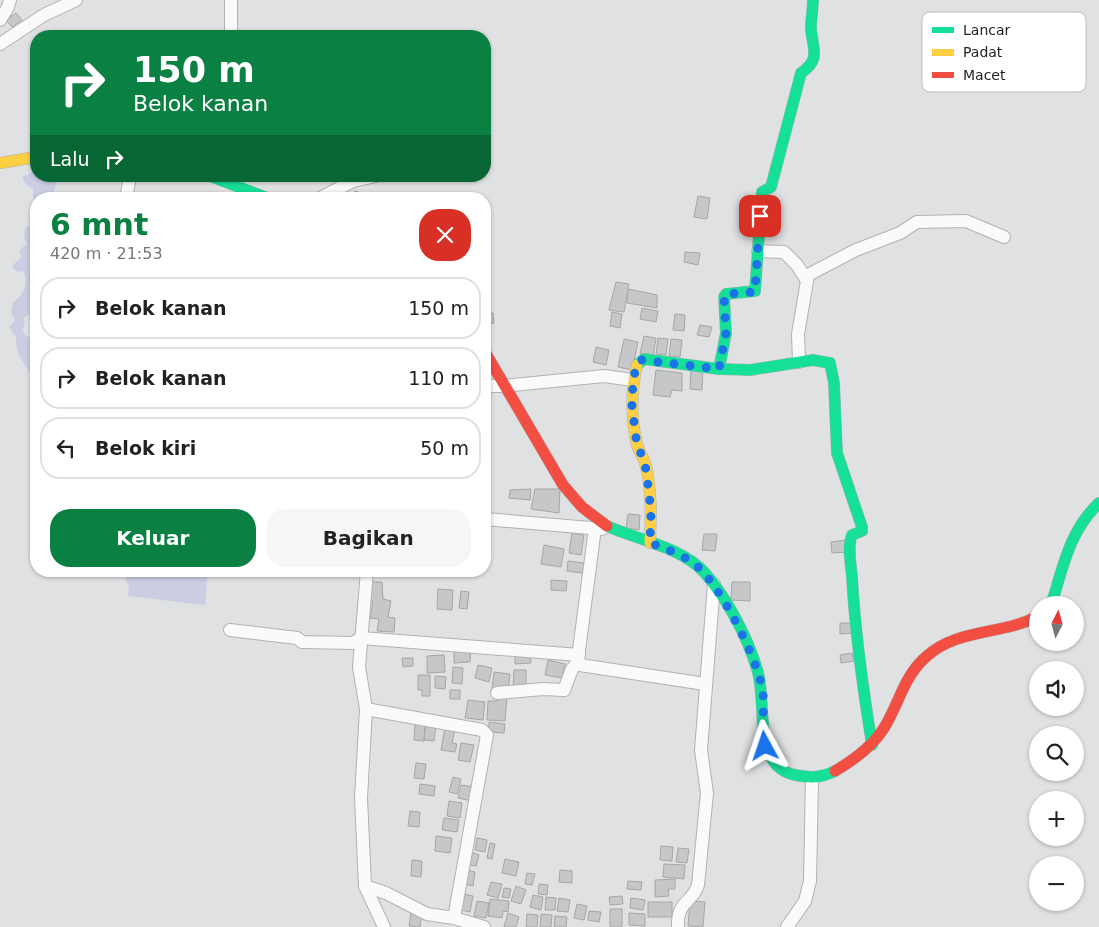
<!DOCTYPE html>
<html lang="id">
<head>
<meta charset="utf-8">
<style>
  :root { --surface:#fff; --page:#f6f6f6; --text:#222; --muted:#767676; --line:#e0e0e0; --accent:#0b8043 }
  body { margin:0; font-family:"DejaVu Sans",sans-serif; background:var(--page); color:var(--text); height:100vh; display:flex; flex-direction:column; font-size:19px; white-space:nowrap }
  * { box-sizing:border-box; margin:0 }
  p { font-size:16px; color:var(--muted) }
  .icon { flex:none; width:28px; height:28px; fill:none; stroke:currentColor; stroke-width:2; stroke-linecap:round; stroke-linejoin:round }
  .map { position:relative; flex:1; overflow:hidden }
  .side { position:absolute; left:30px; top:192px; width:461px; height:385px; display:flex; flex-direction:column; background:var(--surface); border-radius:20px; box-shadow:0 1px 4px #0004 }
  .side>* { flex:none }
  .hud { position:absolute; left:30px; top:30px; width:461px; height:152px; border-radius:20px; box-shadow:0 1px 4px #0004; background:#0b8043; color:#fff; overflow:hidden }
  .needle { width:32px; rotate:6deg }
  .tools { position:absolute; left:1029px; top:596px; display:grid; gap:10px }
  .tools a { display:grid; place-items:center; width:55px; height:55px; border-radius:50%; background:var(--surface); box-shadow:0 1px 4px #0004; font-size:25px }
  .pin { position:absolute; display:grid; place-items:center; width:42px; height:42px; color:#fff; margin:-21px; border-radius:10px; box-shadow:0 2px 8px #0006 }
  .me { position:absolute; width:55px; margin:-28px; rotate:355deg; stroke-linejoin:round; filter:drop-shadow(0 0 4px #0008) }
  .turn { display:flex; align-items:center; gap:18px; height:105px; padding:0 20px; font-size:22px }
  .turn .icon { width:65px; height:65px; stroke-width:2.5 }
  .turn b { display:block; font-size:35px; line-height:42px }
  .then { display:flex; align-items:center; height:48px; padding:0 20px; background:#0003; gap:10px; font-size:19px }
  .round { display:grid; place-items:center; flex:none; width:52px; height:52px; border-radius:20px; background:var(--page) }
  .overview { display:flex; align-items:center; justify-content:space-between; height:85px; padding:0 20px }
  h1 { font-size:30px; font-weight:600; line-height:38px; color:var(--accent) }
  .action { display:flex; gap:10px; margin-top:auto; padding:10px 20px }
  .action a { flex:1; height:58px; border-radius:20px; background:var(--accent); color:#fff; font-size:20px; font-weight:600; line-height:58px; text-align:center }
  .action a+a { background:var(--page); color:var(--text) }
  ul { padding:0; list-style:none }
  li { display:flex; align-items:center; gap:15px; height:62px; margin:0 10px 8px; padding:0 10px; border:2px solid var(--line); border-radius:20px }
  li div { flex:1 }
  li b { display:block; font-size:19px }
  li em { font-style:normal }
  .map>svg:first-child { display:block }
</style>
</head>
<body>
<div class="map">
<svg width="1099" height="927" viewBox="0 0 1099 927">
  <rect width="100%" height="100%" fill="#e0e1e3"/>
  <!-- green -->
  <g fill="#cbcee3">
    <path d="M36 167V176H59L53 193 54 199H36L35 308 32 313 23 318 25 320 23 329 25 335C40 341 36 366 36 380 25 366 15 355 16 337L9 327 15 320 11 312 13 302C24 296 29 282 23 271L17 272 12 266 22 256 19 251 27 243 24 238 25 228 28 226 32 229 34 227 33 188 26 185 22 177 35 171Z"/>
    <path d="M123 571H208L205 605 128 596 129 588Z"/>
  </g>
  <!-- building -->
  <g fill="#c6c7c8" stroke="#a5a6a8">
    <path d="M16 13 22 20 12 27 6 20Z"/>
    <path d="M334 190 353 194 352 199H332Z"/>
    <path d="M355 191 373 197 372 199H353Z"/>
    <path d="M698 196 710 198 707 219 694 217Z"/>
    <path d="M685 252 700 253 698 265 684 262Z"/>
    <path d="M616 282 629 284 624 312 609 310Z"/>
    <path d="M628 289 657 295V308L627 303Z"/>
    <path d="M642 308 658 311 656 322 640 319Z"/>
    <path d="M612 312 622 314 620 328 610 326Z"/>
    <path d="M493 313 494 323 485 324V314Z"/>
    <path d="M675 314 685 315 684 331 673 330Z"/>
    <path d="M700 325 712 327 709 337 697 335Z"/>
    <path d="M644 336 656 338 653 357 640 354Z"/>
    <path d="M658 338 668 339 666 355 656 354Z"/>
    <path d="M624 339 638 342 632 370 618 367Z"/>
    <path d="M671 339 682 340 680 357 669 356Z"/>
    <path d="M596 347 609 350 606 365 593 362Z"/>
    <path d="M691 368H703L702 390 690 389Z"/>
    <path d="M656 370 682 373V391L672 390 670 397 653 395Z"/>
    <path d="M531 489 530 500 509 498 510 490Z"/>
    <path d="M535 489H560L559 513 531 509Z"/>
    <path d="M628 514 640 515 639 530 626 528Z"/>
    <path d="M572 533 584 535 581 555 569 553Z"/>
    <path d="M704 534H717L715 551 702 550Z"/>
    <path d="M847 540 848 552 832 553 831 542Z"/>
    <path d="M544 545 564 549 561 567 541 564Z"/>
    <path d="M568 561 584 563 583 573 567 571Z"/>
    <path d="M551 580 567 581 566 591 551 590Z"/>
    <path d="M370 582H382L383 599 391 601 388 617 395 618 394 632 377 631 379 619 370 618 373 601 368 602Z"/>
    <path d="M732 582H750V601L731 600Z"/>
    <path d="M438 589 453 590 452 610 437 609Z"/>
    <path d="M461 591 469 592 467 609 459 608Z"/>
    <path d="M840 623H854L855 633 840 634Z"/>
    <path d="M454 646H471L470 662 454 663Z"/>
    <path d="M515 653H530L531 663 515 664Z"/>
    <path d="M852 653 854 661 841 663 840 655Z"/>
    <path d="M444 655 445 672 427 673V656Z"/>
    <path d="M402 658H413V666L403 667Z"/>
    <path d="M548 660 565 664 562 678 545 675Z"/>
    <path d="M478 665 492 668 489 682 475 678Z"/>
    <path d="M453 667 463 668 462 684 452 683Z"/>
    <path d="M514 670H526V687H513Z"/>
    <path d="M494 672 510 674 508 691 492 689Z"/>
    <path d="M418 675H430V696H422V690H418Z"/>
    <path d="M435 676 446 677 445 689 435 688Z"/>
    <rect x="450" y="690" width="10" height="9"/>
    <path d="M497 697H507L505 721 487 720 488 701H497Z"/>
    <path d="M468 700 485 702 483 720 465 718Z"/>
    <path d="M489 722 505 724 504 733 489 732Z"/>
    <path d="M415 724 425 726 424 741 414 740Z"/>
    <path d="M426 724 436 725 434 741 424 740Z"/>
    <path d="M445 727 455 729 452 743 457 744 455 752 441 750Z"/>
    <path d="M461 743 474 745 470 762 458 760Z"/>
    <path d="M416 763 426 764 424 779 414 778Z"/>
    <path d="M453 777 461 779 457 794 449 792Z"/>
    <path d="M420 784 435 786 434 796 419 794Z"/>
    <path d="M461 785 474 787 472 801 458 798Z"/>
    <path d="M449 801 462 803 460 818 447 816Z"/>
    <path d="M410 811 420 812 419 827 408 826Z"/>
    <path d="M444 818 459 820 457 832 442 830Z"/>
    <path d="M436 836 452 838 450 853 435 851Z"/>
    <path d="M477 838 487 840 485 852 475 850Z"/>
    <path d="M490 843 495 844 492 859 487 858Z"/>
    <path d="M661 846 673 847 672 861 660 860Z"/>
    <path d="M678 848 689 849 687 863 676 862Z"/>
    <path d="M470 852 479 855 476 866 467 864Z"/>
    <path d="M505 859 519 862 516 876 502 873Z"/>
    <path d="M412 860 422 861 421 877 411 876Z"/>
    <path d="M664 864 685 865 684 879 663 877Z"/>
    <path d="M466 870 475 872 473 886 463 884Z"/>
    <path d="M560 870 572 871V883L559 882Z"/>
    <path d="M527 873 535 874 532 885 525 884Z"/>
    <path d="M675 879V889H668L669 896 655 897V880Z"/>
    <path d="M628 881 642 882 641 890 627 889Z"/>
    <path d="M491 882 502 884 498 898 487 895Z"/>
    <path d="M539 884 548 885 547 895 538 894Z"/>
    <path d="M516 886 526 890 521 904 511 901Z"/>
    <path d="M504 888 511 889 509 898 502 897Z"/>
    <path d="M459 893 473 896 470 912 456 909Z"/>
    <path d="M533 895 543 897 541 910 530 907Z"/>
    <path d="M622 896 623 904 610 905 609 897Z"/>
    <path d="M546 897 556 898 555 910H545Z"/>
    <path d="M559 898 570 900 568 912 557 911Z"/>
    <path d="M631 898 645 900 643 910 630 908Z"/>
    <path d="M490 899 509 901 508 912 503 911 502 918 488 916Z"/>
    <path d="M477 901 489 903 486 918 474 916Z"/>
    <path d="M690 901 705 902 703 927 688 926Z"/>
    <rect x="648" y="902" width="24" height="15"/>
    <path d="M577 904 587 906 584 920 574 918Z"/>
    <rect x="610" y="909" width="12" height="18"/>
    <path d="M589 911 601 912 599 922 588 920Z"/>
    <path d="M411 913 422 914 420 927 409 926Z"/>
    <path d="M508 913 519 917 516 927H504Z"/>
    <path d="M629 913 645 914V926L629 925Z"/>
    <path d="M527 914 538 915 537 927H526Z"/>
    <path d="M541 914 552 915 551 927H540Z"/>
    <path d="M555 916 567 917 566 927H554Z"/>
  </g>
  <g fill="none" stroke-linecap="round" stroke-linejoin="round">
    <!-- street casing -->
    <g stroke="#b1b2b3" stroke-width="14">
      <g id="street">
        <path d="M231 0V36"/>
        <path d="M0 20 8 7 10 0"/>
        <path d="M0 44 44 15 76 0"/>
        <path d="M126 199 130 176"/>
        <path d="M318 199 353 181 376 176"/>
        <path d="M758 251 784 252 797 265 806 279"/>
        <path d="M799 362 798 334 808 275 856 250 900 233 917 222 966 221 1004 237"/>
        <path d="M485 386H503L604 376 633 380"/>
        <path d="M485 519 602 529"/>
        <path d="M595 528 578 658 580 665 705 684"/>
        <path d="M367 571 359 667 366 709 361 798 365 886 384 927"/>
        <path d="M230 630 297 638 302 642 353 643 361 638 579 655"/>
        <path d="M497 693 543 689 564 690 572 669 578 662"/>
        <path d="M366 709 482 730 487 735 454 918"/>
        <path d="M365 886 386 893 427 914 454 918 484 927"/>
        <path d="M678 927C677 900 692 904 698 885L707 793 701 750 714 584"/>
        <path d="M787 927 805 901 810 881 812 778"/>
      </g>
    </g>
    <!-- fast casing -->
    <g stroke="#b1b2b3" stroke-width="12">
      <g id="fast">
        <path d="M210 176 270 199"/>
        <path d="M637 365 644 359 719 369 726 333 724 297 726 294 755 291 762 192 771 187 801 73C822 59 812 48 811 28 811 18 813 9 813 0"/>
        <path d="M719 369 750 370 813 360 830 363 834 383 837 453 862 527V531L852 535C847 547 851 564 852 577 855 633 863 689 872 745"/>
        <path d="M607 526C638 540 682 547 705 573 728 600 747 636 757 669 768 701 751 766 795 775 811 778 821 778 835 771"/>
        <path d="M1048 605 1053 599C1064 563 1071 529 1099 503"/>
      </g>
    </g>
    <!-- slow casing -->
    <g stroke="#b1b2b3" stroke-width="12">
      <g id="slow">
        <path d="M0 163 36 157"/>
        <path d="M637 365C631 391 631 419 637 445 639 451 643 456 645 463 652 488 651 517 650 543"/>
      </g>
    </g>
    <!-- jam casing -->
    <g stroke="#b1b2b3" stroke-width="12">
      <g id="jam">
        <path d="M485 352 563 485 582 507 607 526"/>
        <path d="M835 771C854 760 872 747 884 728 899 704 904 675 927 656 958 628 1004 635 1038 616"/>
      </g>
    </g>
    <!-- street -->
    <use href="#street" stroke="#fafafb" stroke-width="12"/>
    <!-- fast -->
    <use href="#fast" stroke="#16e098" stroke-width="11"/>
    <!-- slow -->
    <use href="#slow" stroke="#ffcf43" stroke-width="11"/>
    <!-- jam -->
    <use href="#jam" stroke="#f24e42" stroke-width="11"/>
  </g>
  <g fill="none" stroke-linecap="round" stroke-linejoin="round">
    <!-- route -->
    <path stroke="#1a73e8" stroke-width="9" stroke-dasharray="0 16.2" d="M760 216 755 292 726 294 724 297 726 333 719 369 641 360 637 364 633 380 632 406 637 446 644 459 647 476 651 512 650 543C667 549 684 555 698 567 721 587 757 658 762 688 766 707 760 726 765 746"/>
  </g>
  <!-- legend -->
  <rect x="922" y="12" width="164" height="80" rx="8" fill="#fff" stroke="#bdbdbd" stroke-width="1"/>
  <rect x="932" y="27" width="22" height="6" fill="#16e098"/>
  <rect x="932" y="49" width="22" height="7" fill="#ffcf43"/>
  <rect x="932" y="72" width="22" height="6" fill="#f24e42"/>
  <g font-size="14" fill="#222224">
    <text x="963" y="35">Lancar</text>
    <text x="963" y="57">Padat</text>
    <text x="963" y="80">Macet</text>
  </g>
</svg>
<div class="tools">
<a><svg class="needle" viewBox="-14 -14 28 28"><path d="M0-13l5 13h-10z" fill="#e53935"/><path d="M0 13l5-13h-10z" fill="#767676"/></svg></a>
<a><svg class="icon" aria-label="sound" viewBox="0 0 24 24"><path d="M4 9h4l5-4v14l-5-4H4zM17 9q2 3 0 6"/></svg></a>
<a><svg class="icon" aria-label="search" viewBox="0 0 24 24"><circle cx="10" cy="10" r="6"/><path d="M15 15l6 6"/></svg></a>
<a>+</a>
<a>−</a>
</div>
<div class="pin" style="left:760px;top:216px;background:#d93025"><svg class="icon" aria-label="arrive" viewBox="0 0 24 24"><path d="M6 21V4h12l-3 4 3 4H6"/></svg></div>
<svg class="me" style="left:765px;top:746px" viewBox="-20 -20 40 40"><path d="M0-17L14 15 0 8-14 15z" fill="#1a73e8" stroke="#fff" stroke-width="4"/></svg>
<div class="hud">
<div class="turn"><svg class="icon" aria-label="right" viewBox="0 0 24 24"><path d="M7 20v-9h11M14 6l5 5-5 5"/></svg><div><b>150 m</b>Belok kanan</div></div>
<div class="then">Lalu<svg class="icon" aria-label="right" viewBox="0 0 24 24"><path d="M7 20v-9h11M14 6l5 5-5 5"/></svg></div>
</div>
<section class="side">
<div class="overview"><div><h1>6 mnt</h1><p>420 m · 21:53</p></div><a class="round" style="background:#d93025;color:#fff"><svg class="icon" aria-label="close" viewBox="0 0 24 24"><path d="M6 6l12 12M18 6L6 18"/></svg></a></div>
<ul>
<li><svg class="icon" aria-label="right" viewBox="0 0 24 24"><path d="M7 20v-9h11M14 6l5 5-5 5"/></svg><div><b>Belok kanan</b></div><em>150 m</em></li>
<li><svg class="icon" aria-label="right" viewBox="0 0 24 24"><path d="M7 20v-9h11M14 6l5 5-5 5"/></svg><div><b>Belok kanan</b></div><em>110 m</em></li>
<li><svg class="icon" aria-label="left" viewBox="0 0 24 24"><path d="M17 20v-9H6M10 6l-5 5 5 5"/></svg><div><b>Belok kiri</b></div><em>50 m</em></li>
</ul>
<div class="action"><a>Keluar</a><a>Bagikan</a></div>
</section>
</div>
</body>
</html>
